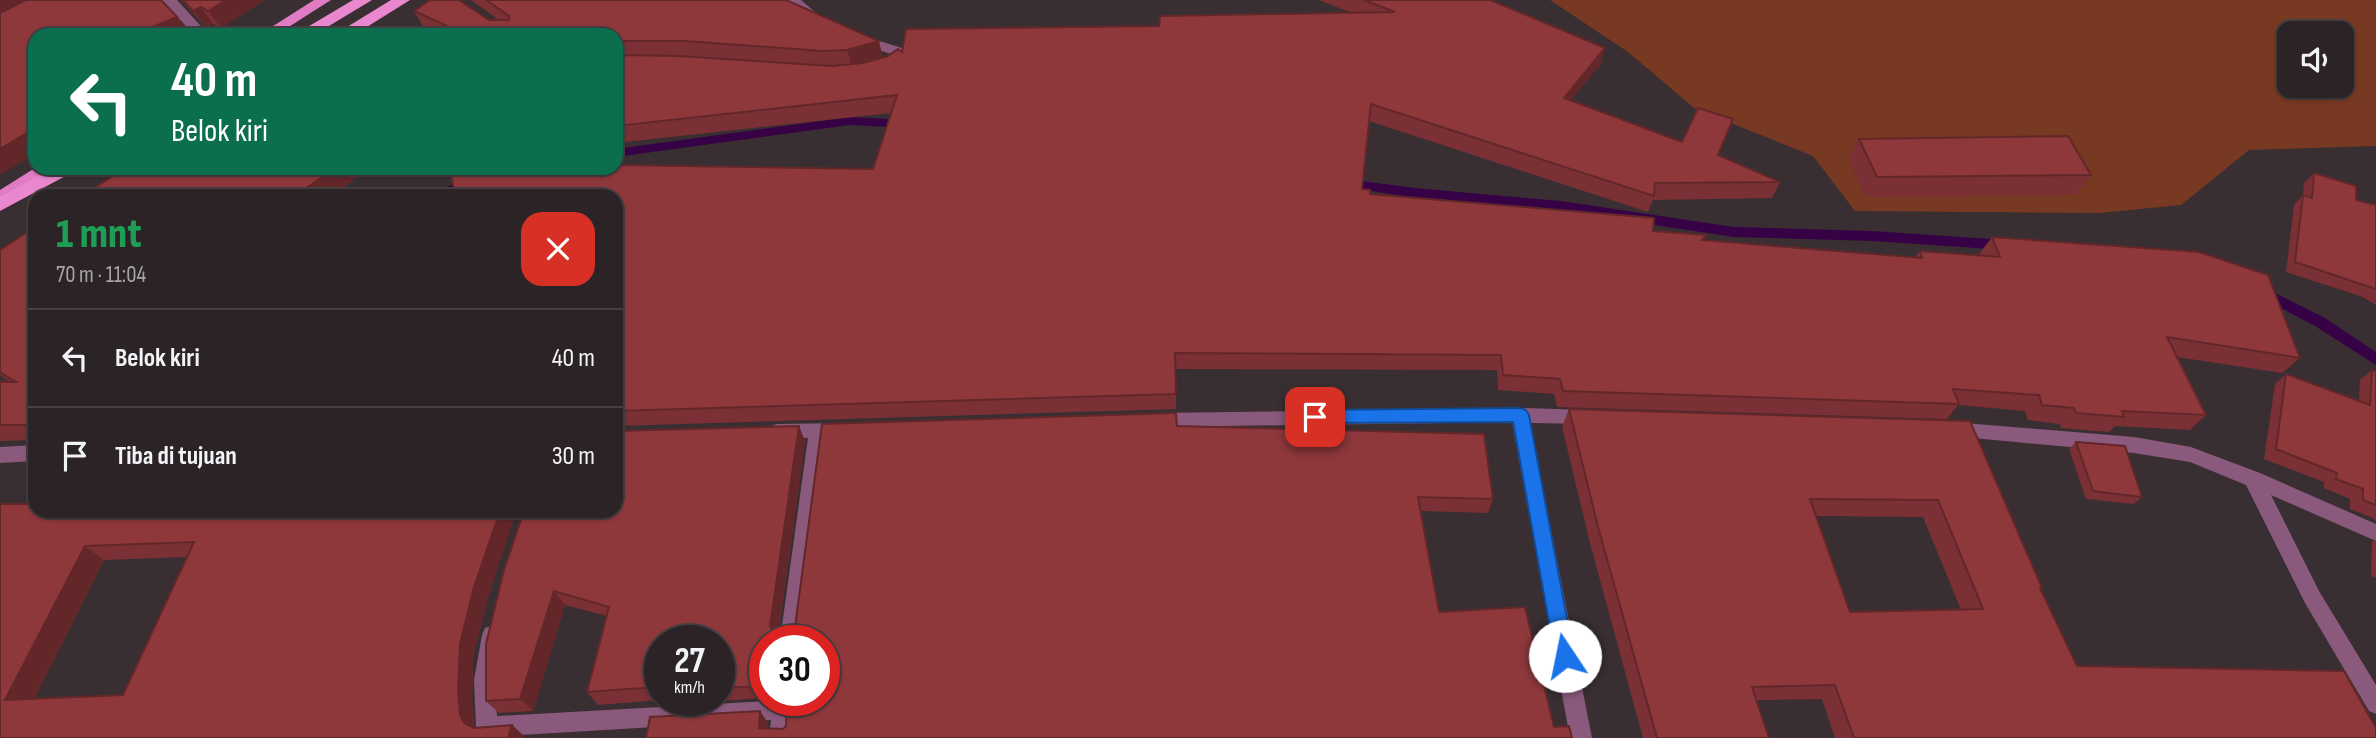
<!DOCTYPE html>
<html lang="id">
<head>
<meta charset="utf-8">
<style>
  :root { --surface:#2b2326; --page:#372f32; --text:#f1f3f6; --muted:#a6a4a7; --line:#474043 }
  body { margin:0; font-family:"Sofia Sans Condensed",sans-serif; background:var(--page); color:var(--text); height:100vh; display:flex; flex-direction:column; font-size:26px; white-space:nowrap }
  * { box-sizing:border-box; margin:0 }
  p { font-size:23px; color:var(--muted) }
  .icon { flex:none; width:38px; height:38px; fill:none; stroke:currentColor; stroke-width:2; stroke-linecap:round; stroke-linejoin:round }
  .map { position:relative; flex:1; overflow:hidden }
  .panel { position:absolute; left:28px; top:189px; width:595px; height:329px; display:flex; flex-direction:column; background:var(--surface); border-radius:21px; box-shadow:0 2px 5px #0004,0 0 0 2px var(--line) }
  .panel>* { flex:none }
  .guide { position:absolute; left:28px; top:28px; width:595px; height:147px; border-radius:21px; box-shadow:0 2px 5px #0004,0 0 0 2px var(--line); background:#0b6e4f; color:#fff; overflow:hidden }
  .fabs { position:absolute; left:2277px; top:21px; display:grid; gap:14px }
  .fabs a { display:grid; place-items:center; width:77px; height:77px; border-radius:14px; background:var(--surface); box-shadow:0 2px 5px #0004,0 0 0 2px var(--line); font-size:35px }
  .speed { position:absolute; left:644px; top:625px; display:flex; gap:14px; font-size:35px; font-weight:700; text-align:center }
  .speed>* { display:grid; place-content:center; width:91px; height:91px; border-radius:50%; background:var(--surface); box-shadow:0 2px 5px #0004,0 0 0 2px var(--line); line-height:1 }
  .speed small { font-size:18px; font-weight:400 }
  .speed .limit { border:10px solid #d22; background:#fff; color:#111 }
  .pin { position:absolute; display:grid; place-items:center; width:60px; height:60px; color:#fff; margin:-30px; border-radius:14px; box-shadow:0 4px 10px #0006 }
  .me { position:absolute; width:77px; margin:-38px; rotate:349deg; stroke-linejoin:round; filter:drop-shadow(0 0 5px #0008) }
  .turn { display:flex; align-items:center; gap:24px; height:147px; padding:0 28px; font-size:32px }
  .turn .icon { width:91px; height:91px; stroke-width:2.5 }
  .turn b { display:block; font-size:49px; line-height:60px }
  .round { display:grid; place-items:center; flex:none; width:74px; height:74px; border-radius:21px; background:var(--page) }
  .overview { display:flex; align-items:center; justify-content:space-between; height:119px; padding:0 28px }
  h1 { font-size:42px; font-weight:800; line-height:52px; color:#1e9e55 }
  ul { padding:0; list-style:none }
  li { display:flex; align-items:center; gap:21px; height:98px; padding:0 28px; border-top:2px solid var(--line) }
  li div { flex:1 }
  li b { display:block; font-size:26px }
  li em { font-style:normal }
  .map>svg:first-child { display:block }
</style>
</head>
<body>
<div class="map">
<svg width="2376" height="738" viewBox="0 0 2376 738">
  <rect width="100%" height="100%" fill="#392f32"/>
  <!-- green -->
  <path fill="#773922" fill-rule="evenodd" d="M1550 0H2376V146L2249 150 2181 205 2099 213 1855 211 1813 156 1694 108 1628 52ZM2289 33H2342V86H2289Z"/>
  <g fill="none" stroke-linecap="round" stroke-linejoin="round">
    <!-- stream -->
    <g fill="#370245" fill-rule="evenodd">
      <path d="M850 117 907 120 913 124 907 128 850 125 616 157V149Z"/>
      <path d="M471 176 477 180 475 183 449 196H432L434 193Z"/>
      <path d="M1346 179 1415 188 1561 201 1734 227 1873 231 2005 240 2011 245 2005 250 1873 241 1734 237 1561 211 1415 198 1346 187 1340 183Z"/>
      <path d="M2263 287 2325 318 2376 352V365L2315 326 2258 296 2256 292Z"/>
    </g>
    <!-- minor -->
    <g fill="#8a597c" fill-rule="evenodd">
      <path d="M162 0H177L209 35H194Z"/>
      <path d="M785 0H801L824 20 822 23H812Z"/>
      <path d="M858 34 902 48 907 59 895 70H885L883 67 892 58 891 54 853 42 851 39Z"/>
      <path d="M1520 408 1589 410 1595 412 1598 417 1595 422 1589 424 1530 423 1592 738H1570L1512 422 1155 427 1149 425 1146 420 1149 415 1155 413Z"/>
      <path d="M1952 422 2134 437 2191 447 2260 473 2376 524V541L2271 495 2319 591 2376 685V714L2369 711 2305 603 2246 485 2190 462 2134 453 1952 436 1946 434 1943 429 1946 424Z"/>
      <path d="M843 423 849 425 852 430 849 435 826 438 800 640H780L808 438 771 436 768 431 771 426 777 424Z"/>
      <path d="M35 445V461L0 463V447Z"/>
      <path d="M492 626 499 628 502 635 494 680 497 716 785 700 789 702 792 709 791 738H769L771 720 487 737 480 734 476 727 474 680 482 635 485 628Z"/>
    </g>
    <!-- primary -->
    <g fill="#e07cc4" fill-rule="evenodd">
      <path d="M314 0H331L276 35H259Z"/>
      <path d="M35 168H55L0 204V190Z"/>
    </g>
    <!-- trunk -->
    <g fill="#ea88cf" fill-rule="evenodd">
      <path d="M353 0H372L314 35H294Z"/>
      <path d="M391 0H410L354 35H334Z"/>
      <path d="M53 168H76L73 172 0 211V197Z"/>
    </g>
  </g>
  <!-- wall -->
  <g fill="#7a3034" fill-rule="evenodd">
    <path d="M181 0H264L221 28 213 24 206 27Z"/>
    <path d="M471 0H789L790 2 883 57 902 52 1159 26 1352 13 1319 0H1490L1605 48 1600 65 1570 101 1718 155 1780 182 1772 198 1653 200 1648 212 1369 121 1362 189 1370 194 1653 231 1706 235 1704 240 1915 257 1920 251 1981 255 1980 253 1992 237 2300 358 2282 373 2177 357 2206 415 2190 430 2115 426 2109 432 2061 428 2060 424 2028 420 2025 411 1958 405 1947 419 1557 407 1554 394 1498 390 1497 370 1176 369V409L616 426V196L873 169 891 113 616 143V35H439L424 28 414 11 489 20H499Z"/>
    <path d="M1859 139 2091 175 2076 195 1865 197 1848 159Z"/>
    <path d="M98 168H383L371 177 363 173 331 196H82L113 176Z"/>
    <path d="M2314 173 2356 200 2376 205V305L2363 297 2286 272 2294 205 2303 195 2304 183Z"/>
    <path d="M35 227V440L0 441V382H10L0 375V250Z"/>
    <path d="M2372 370 2376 371V521L2373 518 2350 509V499L2324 488V482L2264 459 2275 384 2286 374 2359 401 2360 380Z"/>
    <path d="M1569 409 1970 421 2042 588 2041 590 2077 666 2376 738H1835L1822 699 1756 700 1769 738H1643L1590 543 1562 427ZM1816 516 1923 517 1961 610 1850 612Z"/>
    <path d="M1177 426 1493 499 1488 513 1421 511 1439 612 1554 727 1572 738H646L760 711 768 723V728L783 729 824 700 765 640V698L665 704 662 700H719V640H660V700L598 705 587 692 607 616 565 605 533 711 499 713 486 701 524 511 805 441 779 629 795 627Z"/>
    <path d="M2076 442 2142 497 2134 504 2086 499 2069 449Z"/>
    <path d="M26 504 516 511 487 601 473 657 472 701 474 728 512 725 525 737 0 738ZM187 557 123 695 34 699 104 560Z"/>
    <path d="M2376 540V578L2371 576 2372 542Z"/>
  </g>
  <!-- shaded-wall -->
  <g fill="#63272a">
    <path d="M0 0H44L0 23Z"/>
    <path d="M226 0H264L221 28 208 11Z"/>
    <path d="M201 7 213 24 206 27 193 11Z"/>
    <path d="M177 17 190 34 187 35H133Z"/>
    <path d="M879 41 883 58 852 67 847 50Z"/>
    <path d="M1605 48 1600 65 1559 115 1564 98Z"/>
    <path d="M35 128V154L0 175V149Z"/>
    <path d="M335 168H360L363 173 331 196H295Z"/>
    <path d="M365 168H383L371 177Z"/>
    <path d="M799 426 805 441 777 640 770 626Z"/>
    <path d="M500 511H516L487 601 473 657 472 701 473 727 464 723 460 715 458 689 460 644 474 587Z"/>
    <path d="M85 546 104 560 27 713 5 700Z"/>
    <path d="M554 591 565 605 533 711 520 699Z"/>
    <path d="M760 711 768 723 767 738 759 728Z"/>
    <path d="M512 725 525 737V738H508Z"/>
  </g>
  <!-- building -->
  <g fill="#8e383c" stroke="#63272a" stroke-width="2" fill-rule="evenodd">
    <path d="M26 0H161L177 17 133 35H35V128L0 149V13Z"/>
    <path d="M183 0H226L208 11 201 7 193 11Z"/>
    <path d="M430 0H459L489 20H509V16L486 0H786L879 41 847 50 822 51 685 41H616V35H467L414 11Z"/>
    <path d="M1364 0H1490L1605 48 1564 98 1682 142 1698 108 1733 119 1718 155 1780 182 1655 183 1654 196 1371 104 1362 189 1370 190V194L1654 218 1653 231 1706 235 1702 240 1922 258 1920 251 2000 257 1992 237 2199 252 2268 275 2300 358 2167 337 2206 415 2122 411 2124 417 2076 413 2074 408 2042 405 2039 395 1953 389 1959 404 1563 391 1560 379 1503 375 1501 355 1175 353 1176 394 616 411V196H456L449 168H616V165L873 169 897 95 616 126V55L679 56 832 66 863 63 888 56 898 49 902 52 906 29 1159 26 1160 16 1395 12Z"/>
    <path d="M2068 136 2091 175 1877 177 1859 139Z"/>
    <path d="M112 168H335L295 196H82L119 172Z"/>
    <path d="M2314 173 2356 186V200L2376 205V289L2295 262 2303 195 2312 198Z"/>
    <path d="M35 227V431L27 432 31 425H0V382H16L0 372V250Z"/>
    <path d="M2372 370 2376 371V505L2363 500V489L2336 479 2337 473 2276 449 2286 374 2370 405Z"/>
    <path d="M1569 409 1970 421 2042 588H2040L2077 666 2344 671 2376 728V738H1854L1835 685 1752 687 1769 738H1657L1598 527ZM1810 499 1938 500 1983 609 1850 612Z"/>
    <path d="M1176 413 1177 426 1484 434 1493 499 1418 497 1439 612 1525 607 1554 727 1569 726 1572 738H646L650 717 760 711 759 728 783 729 786 726 787 700H824V640H765V686L719 688V640H660V691L655 692 656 687 587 692 609 607 554 591 520 699 486 701V644L504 570 524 511H616V431L799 426 770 626 772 630 795 627 822 424Z"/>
    <path d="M2076 442 2125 446 2142 497 2093 491Z"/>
    <path d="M35 487V511H500L474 587 460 644 458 689 460 715 464 723 474 728 512 725 508 738H0V504H26ZM194 542 123 695 5 700 85 546Z"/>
  </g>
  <!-- route -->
  <path fill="#1a73e8" stroke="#114b97" stroke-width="2" d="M1520 408 1526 410 1529 415 1574 656 1571 662 1565 665 1558 662 1555 656 1513 422 1315 423 1309 421 1306 417 1309 412 1315 410Z"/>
</svg>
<div class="fabs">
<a><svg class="icon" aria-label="sound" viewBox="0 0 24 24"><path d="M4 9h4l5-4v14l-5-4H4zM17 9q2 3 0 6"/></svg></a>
</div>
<div class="speed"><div>27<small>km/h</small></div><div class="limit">30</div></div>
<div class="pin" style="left:1315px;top:417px;background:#d93025"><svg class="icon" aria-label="arrive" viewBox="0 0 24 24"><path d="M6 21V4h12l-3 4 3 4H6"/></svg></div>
<svg class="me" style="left:1565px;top:656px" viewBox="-20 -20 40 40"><circle r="19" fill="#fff"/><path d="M0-13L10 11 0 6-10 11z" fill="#1a73e8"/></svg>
<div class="guide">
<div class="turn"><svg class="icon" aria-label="left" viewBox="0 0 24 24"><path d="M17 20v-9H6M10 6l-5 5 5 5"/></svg><div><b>40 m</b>Belok kiri</div></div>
</div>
<section class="panel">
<div class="overview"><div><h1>1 mnt</h1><p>70 m · 11:04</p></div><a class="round" style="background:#d93025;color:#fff"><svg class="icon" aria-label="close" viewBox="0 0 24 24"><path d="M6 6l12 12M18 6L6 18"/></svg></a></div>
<ul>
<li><svg class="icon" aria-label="left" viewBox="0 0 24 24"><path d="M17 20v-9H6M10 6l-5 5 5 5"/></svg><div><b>Belok kiri</b></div><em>40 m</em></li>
<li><svg class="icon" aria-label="arrive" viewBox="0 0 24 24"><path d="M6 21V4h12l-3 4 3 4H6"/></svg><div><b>Tiba di tujuan</b></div><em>30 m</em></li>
</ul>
</section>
</div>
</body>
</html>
